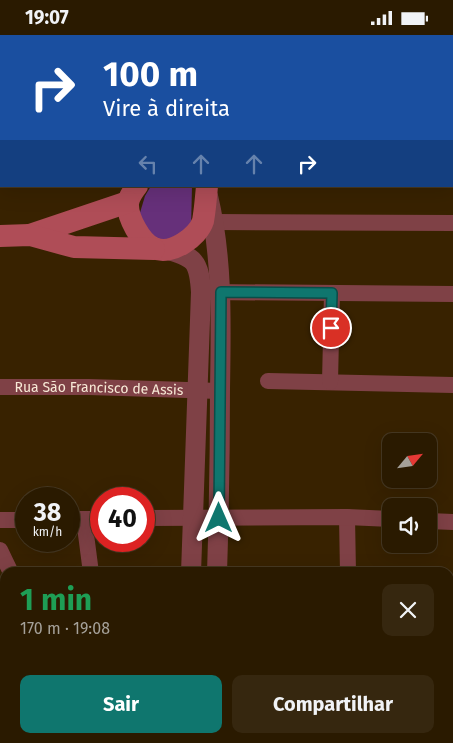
<!DOCTYPE html>
<html lang="pt">
<head>
<meta charset="utf-8">
<style>
  :root { --surface:#2a1a00; --page:#36270f; --text:#f1f3f6; --muted:#a5a199; --line:#463822; --accent:#0f766e }
  body { margin:0; font-family:"Fira Sans",sans-serif; background:var(--page); color:var(--text); height:100vh; display:flex; flex-direction:column; font-size:19px; white-space:nowrap }
  * { box-sizing:border-box; margin:0 }
  p { font-size:16px; color:var(--muted) }
  .icon { flex:none; width:28px; height:28px; fill:none; stroke:currentColor; stroke-width:2; stroke-linecap:round; stroke-linejoin:round }
  .map { position:relative; flex:1; overflow:hidden }
  .details { position:absolute; left:0px; top:532px; width:454px; height:176px; display:flex; flex-direction:column; background:var(--surface); border-radius:15px 15px 0 0; box-shadow:0 5px 20px #0002,0 0 0 1px var(--line) }
  .details>* { flex:none }
  .hud { position:absolute; left:0px; top:0px; width:454px; height:152px; box-shadow:0 5px 20px #0002,0 0 0 1px var(--line); background:#1a4fa0; color:#fff; overflow:hidden }
  .needle { width:32px; rotate:61deg }
  .controls { position:absolute; left:382px; top:398px; display:grid; gap:10px }
  .controls a { display:grid; place-items:center; width:55px; height:55px; border-radius:10px; background:var(--surface); box-shadow:0 5px 20px #0002,0 0 0 1px var(--line); font-size:25px }
  .speed { position:absolute; left:15px; top:452px; display:flex; gap:10px; font-size:25px; font-weight:700; text-align:center }
  .speed>* { display:grid; place-content:center; width:65px; height:65px; border-radius:50%; background:var(--surface); box-shadow:0 5px 20px #0002,0 0 0 1px var(--line); line-height:1 }
  .speed small { font-size:12px; font-weight:400 }
  .speed .limit { border:8px solid #d22; background:#fff; color:#111 }
  .pin { position:absolute; display:grid; place-items:center; width:42px; height:42px; color:#fff; margin:-21px; border:2px solid #fff; border-radius:50%; box-shadow:0 1px 5px #0007 }
  .me { position:absolute; width:55px; margin:-28px; rotate:0deg; stroke-linejoin:round; filter:drop-shadow(0 0 4px #0008) }
  .turn { display:flex; align-items:center; gap:18px; height:105px; padding:0 20px; font-size:22px }
  .turn .icon { width:65px; height:65px; stroke-width:2.5 }
  .turn b { display:block; font-size:35px; line-height:42px }
  .lanes { display:flex; align-items:center; height:48px; padding:0 20px; background:#0003; justify-content:center; gap:25px; direction:ltr }
  .lanes .off { opacity:.35 }
  .round { display:grid; place-items:center; flex:none; width:52px; height:52px; border-radius:10px; background:var(--page) }
  .overview { display:flex; align-items:center; justify-content:space-between; height:85px; padding:0 20px }
  h1 { font-size:30px; font-weight:700; line-height:38px; color:#1e9e55 }
  .primary-button { display:flex; gap:10px; margin-top:auto; padding:10px 20px }
  .primary-button a { flex:1; height:58px; border-radius:10px; background:var(--accent); color:#fff; font-size:20px; font-weight:700; line-height:58px; text-align:center }
  .primary-button a+a { background:var(--page); color:var(--text) }
  .status { display:flex; justify-content:space-between; align-items:center; height:35px; padding:0 25px; background:var(--surface); direction:ltr }
  .status svg { height:14px; fill:currentColor }
  .map>svg:first-child { display:block }
</style>
</head>
<body>
<div class="status"><b>19:07</b><svg viewBox="0 0 49 12"><path d="M0 12V9h3v3zM5 12V6h3v6zM10 12V3h3v9zM15 12V0h3v12zM26 1h20v11H26zM47 4h2v5h-2z"/></svg></div>
<div class="map">
<svg width="453" height="708" viewBox="0 0 453 708">
  <rect width="100%" height="100%" fill="#382200"/>
  <!-- green -->
  <path fill="#66307a" d="M151 151H192L191 193 161 208 144 198 139 181 145 161Z"/>
  <g fill="none" stroke-linecap="round" stroke-linejoin="round">
    <!-- minor -->
    <g stroke="#7f4146" stroke-width="16">
      <path d="M0 72H1"/>
      <path d="M214 187 453 188"/>
      <path d="M209 257 453 259"/>
      <path d="M268 346 453 350"/>
      <path d="M330 347 332 258"/>
      <path id="s1" d="M0 352H89L220 356"/>
      <path d="M347 482 348 538"/>
      <path d="M144 483 347 482 391 484"/>
      <path d="M69 484H101"/>
      <path d="M84 484 91 538"/>
      <path d="M0 485H26"/>
      <path d="M429 486 453 487"/>
      <path d="M0 515 11 538"/>
      <path d="M47 704 48 708"/>
      <path d="M112 704 113 708"/>
      <path d="M351 704 352 708"/>
    </g>
    <!-- tertiary -->
    <g stroke="#7f4146" stroke-width="20">
      <path d="M44 0 47 1"/>
      <path d="M208 161C223 224 221 289 220 354 220 415 219 476 217 538"/>
      <path d="M165 214C195 222 199 226 201 257L191 538"/>
      <path d="M184 708V704"/>
      <path d="M210 708V704"/>
    </g>
    <!-- secondary -->
    <g stroke="#af4d57" stroke-width="22">
      <path d="M165 0 166 1"/>
      <path d="M207 1 208 0"/>
      <path d="M302 1 303 0"/>
      <path d="M137 151C133 156 129 162 128 168 127 182 141 208 154 213 171 221 198 202 203 186 205 175 206 162 207 151"/>
      <path d="M30 200 128 167"/>
      <path d="M0 201 30 200 74 212 154 214"/>
    </g>
  </g>
  <g fill="none" stroke-linecap="round" stroke-linejoin="round">
    <!-- route casing -->
    <g stroke="#0a4d48" stroke-width="12">
      <path id="route" d="M219 483 221 257 332 258 331 293"/>
    </g>
    <!-- route -->
    <use href="#route" stroke="#0f766e" stroke-width="9"/>
  </g>
  <g text-anchor="middle" stroke-width="4" stroke-linejoin="round" paint-order="stroke">
    <!-- street labels -->
    <g font-size="14" fill="#f7e9d6" stroke="#180e02">
      <text dy="5" stroke="none"><textPath href="#s1" startOffset="99">Rua São Francisco de Assis</textPath></text>
    </g>
  </g>
</svg>
<div class="controls">
<a><svg class="needle" viewBox="-14 -14 28 28"><path d="M0-13l5 13h-10z" fill="#e53935"/><path d="M0 13l5-13h-10z" fill="#a5a199"/></svg></a>
<a><svg class="icon" aria-label="sound" viewBox="0 0 24 24"><path d="M4 9h4l5-4v14l-5-4H4zM17 9q2 3 0 6"/></svg></a>
</div>
<div class="speed"><div>38<small>km/h</small></div><div class="limit">40</div></div>
<div class="pin" style="left:331px;top:293px;background:#d93025"><svg class="icon" aria-label="arrive" viewBox="0 0 24 24"><path d="M6 21V4h12l-3 4 3 4H6"/></svg></div>
<svg class="me" style="left:219px;top:483px" viewBox="-20 -20 40 40"><path d="M0-17L14 15 0 8-14 15z" fill="#0f766e" stroke="#fff" stroke-width="4"/></svg>
<div class="hud">
<div class="turn"><svg class="icon" aria-label="right" viewBox="0 0 24 24"><path d="M7 20v-9h11M14 6l5 5-5 5"/></svg><div><b>100 m</b>Vire à direita</div></div>
<div class="lanes"><svg class="icon off" aria-label="left" viewBox="0 0 24 24"><path d="M17 20v-9H6M10 6l-5 5 5 5"/></svg><svg class="icon off" aria-label="ahead" viewBox="0 0 24 24"><path d="M12 20V5M6 11l6-6 6 6"/></svg><svg class="icon off" aria-label="ahead" viewBox="0 0 24 24"><path d="M12 20V5M6 11l6-6 6 6"/></svg><svg class="icon" aria-label="right" viewBox="0 0 24 24"><path d="M7 20v-9h11M14 6l5 5-5 5"/></svg></div>
</div>
<section class="details">
<div class="overview"><div><h1>1 min</h1><p>170 m · 19:08</p></div><a class="round"><svg class="icon" aria-label="close" viewBox="0 0 24 24"><path d="M6 6l12 12M18 6L6 18"/></svg></a></div>
<div class="primary-button"><a>Sair</a><a>Compartilhar</a></div>
</section>
</div>
</body>
</html>
